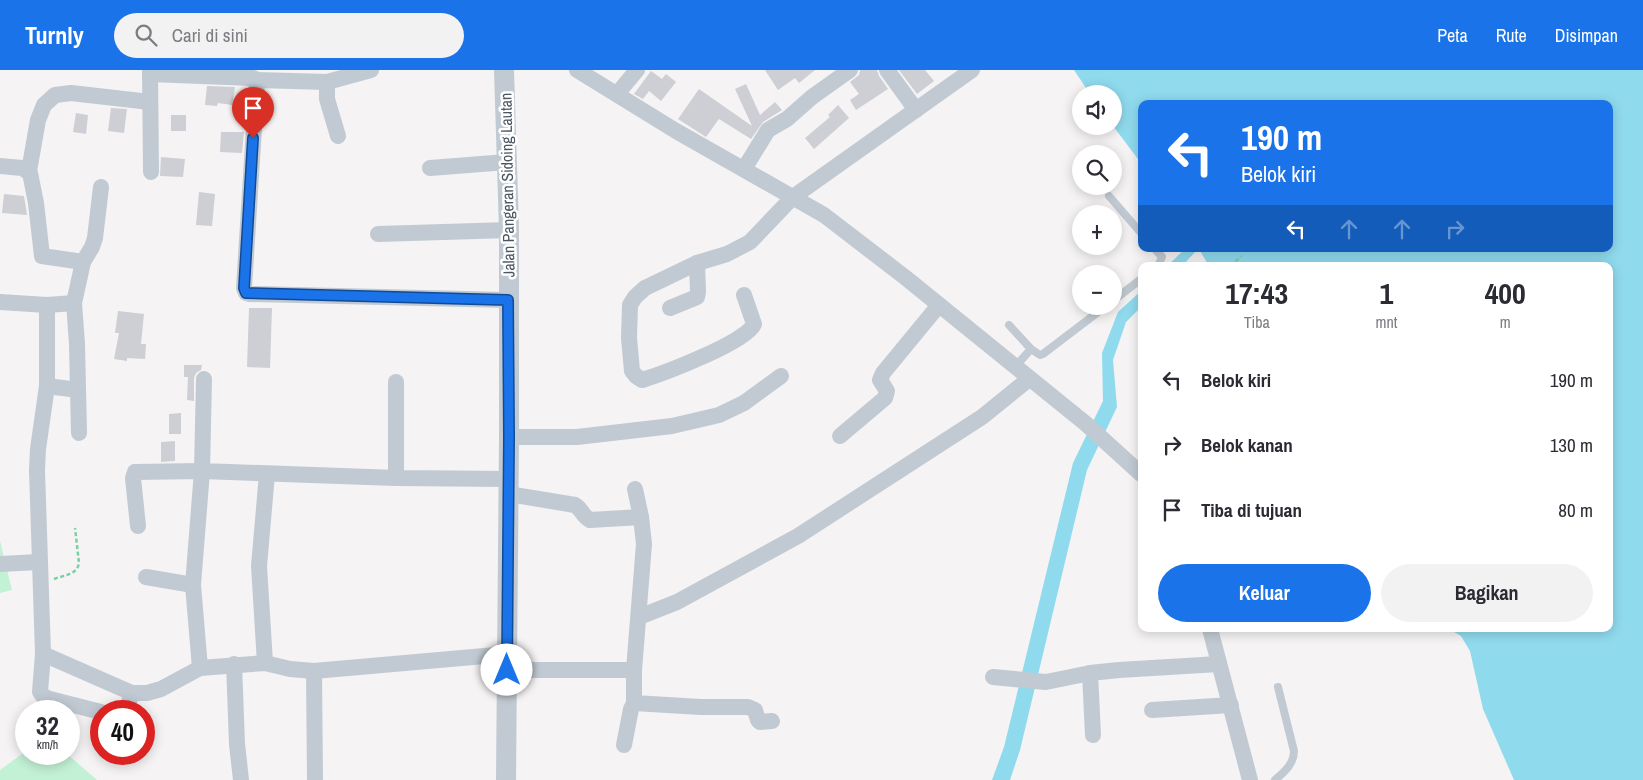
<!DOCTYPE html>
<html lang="id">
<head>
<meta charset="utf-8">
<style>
  :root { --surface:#fff; --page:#f2f2f3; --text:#2b2b33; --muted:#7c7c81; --accent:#1a73e8 }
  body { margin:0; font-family:"Archivo Narrow",sans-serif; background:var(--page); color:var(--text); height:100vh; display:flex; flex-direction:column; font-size:19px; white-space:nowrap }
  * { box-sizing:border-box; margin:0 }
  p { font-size:16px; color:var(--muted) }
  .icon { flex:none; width:28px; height:28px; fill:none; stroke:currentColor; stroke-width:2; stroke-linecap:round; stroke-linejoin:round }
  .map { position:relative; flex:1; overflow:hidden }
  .panel { position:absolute; left:1138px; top:192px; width:475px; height:370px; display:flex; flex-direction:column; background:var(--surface); border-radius:10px; box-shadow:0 2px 12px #0003 }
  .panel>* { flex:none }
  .guide { position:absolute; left:1138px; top:30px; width:475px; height:152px; border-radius:10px; box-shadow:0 2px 12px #0003; background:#1a73e8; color:#fff; overflow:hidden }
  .tools { position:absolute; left:1072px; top:15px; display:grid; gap:10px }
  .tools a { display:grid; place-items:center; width:50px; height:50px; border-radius:50%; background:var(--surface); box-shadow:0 2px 12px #0003; font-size:25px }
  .speed { position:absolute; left:15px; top:630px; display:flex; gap:10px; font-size:25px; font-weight:700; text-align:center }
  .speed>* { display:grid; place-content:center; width:65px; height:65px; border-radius:50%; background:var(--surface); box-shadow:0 2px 12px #0003; line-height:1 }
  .speed small { font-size:12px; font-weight:400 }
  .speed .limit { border:8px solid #d22; background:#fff; color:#111 }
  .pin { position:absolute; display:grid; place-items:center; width:42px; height:42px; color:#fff; margin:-51px -21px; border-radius:50% 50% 50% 0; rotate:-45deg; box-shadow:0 0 5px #0007 }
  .pin .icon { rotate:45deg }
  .me { position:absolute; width:55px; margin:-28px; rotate:0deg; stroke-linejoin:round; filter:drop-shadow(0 0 4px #0008) }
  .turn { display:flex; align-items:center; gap:18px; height:105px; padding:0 20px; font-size:22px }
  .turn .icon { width:65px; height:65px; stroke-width:2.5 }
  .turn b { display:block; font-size:35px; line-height:42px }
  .lanes { display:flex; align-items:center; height:48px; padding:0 20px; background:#0003; justify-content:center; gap:25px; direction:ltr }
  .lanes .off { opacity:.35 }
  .eta { display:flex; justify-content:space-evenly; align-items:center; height:85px; text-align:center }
  .eta b { font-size:30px; font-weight:700; line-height:35px }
  .primary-button { display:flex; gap:10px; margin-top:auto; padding:10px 20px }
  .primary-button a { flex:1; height:58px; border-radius:30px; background:var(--accent); color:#fff; font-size:20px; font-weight:700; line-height:58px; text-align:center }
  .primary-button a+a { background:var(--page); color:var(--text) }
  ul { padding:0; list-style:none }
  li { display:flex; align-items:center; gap:15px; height:65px; padding:0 20px }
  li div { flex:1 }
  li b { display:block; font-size:19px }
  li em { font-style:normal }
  header { display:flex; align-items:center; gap:30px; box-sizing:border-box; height:70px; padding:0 25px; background:var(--accent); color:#fff }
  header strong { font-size:24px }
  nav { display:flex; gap:28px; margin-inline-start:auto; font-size:18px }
  .search { width:350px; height:45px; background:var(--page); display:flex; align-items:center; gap:12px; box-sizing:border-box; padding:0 18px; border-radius:28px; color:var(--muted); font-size:19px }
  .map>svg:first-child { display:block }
</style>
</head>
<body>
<header>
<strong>Turnly</strong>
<div class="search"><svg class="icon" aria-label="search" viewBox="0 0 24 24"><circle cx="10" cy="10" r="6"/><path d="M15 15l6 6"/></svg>Cari di sini</div>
<nav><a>Peta</a><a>Rute</a><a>Disimpan</a></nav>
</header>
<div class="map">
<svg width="1643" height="710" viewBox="0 0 1643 710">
  <rect width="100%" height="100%" fill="#f5f3f3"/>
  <!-- green -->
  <g fill="#c3f1d5">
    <path d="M0 471 12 520 0 523Z"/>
    <path d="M26 681V684H67L97 710H0V700Z"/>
  </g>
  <!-- water -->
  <g fill="#90daee">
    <path d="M1074 0H1643V710H1514L1483 639 1470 581 1461 566 1449 559H1609V196H1209L1199 179H1609V34H1141V93L1113 56 1114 24H1090Z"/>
    <path d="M1185 179H1198L1182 196H1167Z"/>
    <path d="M1141 221V237L1126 252 1113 290 1117 337 1087 400 1020 680 1010 710H992L1004 677 1073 393 1103 331 1102 283 1118 242Z"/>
  </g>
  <!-- building -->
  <g fill="#cdcfd5">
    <path d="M765 0H815L799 13 795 8 778 20Z"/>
    <path d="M860 0H877L879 6 888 19 856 40 850 30 859 24 850 12 859 5Z"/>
    <path d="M899 0H925L934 11 917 24Z"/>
    <path d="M651 1 662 9 666 4 676 12 661 31 649 21 643 29 634 24Z"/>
    <path d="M746 14 760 45 775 32 782 40 763 52 751 69 719 49 706 67 678 49 699 19 752 56 735 19Z"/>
    <path d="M207 16 235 17 232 35 218 33 217 36 205 35Z"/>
    <path d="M838 35 849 48 814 79 805 68 830 47 828 45Z"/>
    <path d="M111 38 127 39 124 63 108 61Z"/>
    <path d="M76 43 88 45 86 64 73 62Z"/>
    <rect x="171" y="45" width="15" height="16"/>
    <path d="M221 62H244L242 83 220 82Z"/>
    <path d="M161 87 185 89 183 107 160 106Z"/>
    <path d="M199 122 215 124 212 156 196 155Z"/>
    <path d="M4 124 24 126 27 145 2 143Z"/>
    <path d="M249 238H272L270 298 247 297Z"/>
    <path d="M118 241 144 244 141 274H146L145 289 127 288V291L114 289 119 263H115Z"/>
    <path d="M184 295H202L201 300 196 303 194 308V331L187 330 188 307H184Z"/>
    <path d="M181 343V364H169V344Z"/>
    <path d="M175 371V391L161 392V372Z"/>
  </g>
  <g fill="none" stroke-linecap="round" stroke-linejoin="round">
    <!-- path -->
    <g stroke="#7ad0a6" stroke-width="2.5" stroke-dasharray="4 2.5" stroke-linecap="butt">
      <path d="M1231 196 1241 186"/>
      <path d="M54 509C64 505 77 505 79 493L75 458"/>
    </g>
    <!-- service -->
    <g stroke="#c1cad2" stroke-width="8">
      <path d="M1109 126 1141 163"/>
      <path d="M1155 179 1162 187 1158 196"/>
      <path d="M1114 230 1141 209"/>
      <path d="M1009 255 1031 279 1015 297"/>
      <path d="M1031 279 1040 285 1043 284 1106 236"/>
      <path d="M1275 710C1284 702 1294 694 1294 681L1278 617"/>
    </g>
    <!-- minor -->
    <g stroke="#c1cad2" stroke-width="16">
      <path d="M150 0 151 102"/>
      <path d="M577 0 676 61 824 145 906 208 1085 353 1141 404"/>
      <path d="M887 0 916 40"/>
      <path d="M150 4 253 8 257 10 244 218 246 223 249 224 508 230"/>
      <path d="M257 10 327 12 371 0"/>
      <path d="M327 12V29L338 66"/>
      <path d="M617 24 637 0"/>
      <path d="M0 96 22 98 30 103 36 133 42 186 83 192"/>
      <path d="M430 98 507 92"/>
      <path d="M744 99 768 60 787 49 812 27 850 0"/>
      <path d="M29 101 38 50 44 35 55 25 71 23 150 32"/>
      <path d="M378 164 509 160"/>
      <path d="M744 225 754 254C747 272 662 304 642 310L636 306 632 301 629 268 630 235 635 227 645 218 697 193 727 184 750 172 793 127 972 0"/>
      <path d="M0 232 47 235 74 233"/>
      <path d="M47 235V316L38 379 37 400 43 584 40 622 43 626 50 629 101 642"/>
      <path d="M670 238 697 227 698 222 697 193"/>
      <path d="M204 309 202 401 396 408 508 409"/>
      <path d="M47 316 78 320"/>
      <path d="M79 363 77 274 74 233 83 192 92 177 95 168 101 117"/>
      <path d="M840 366 885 328 887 321 880 310 883 303 939 235"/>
      <path d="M509 367H577L672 356 719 345 744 333 781 306"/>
      <path d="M396 408V312"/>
      <path d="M635 419 641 447 644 474 634 600V633L701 637H748L755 640 758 650 760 652 772 651"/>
      <path d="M508 424 575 435C582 439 582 446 590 450L641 447"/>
      <path d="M138 456 133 408 135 402 202 401 193 515 200 598"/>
      <path d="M0 494 39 492"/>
      <path d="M146 507 193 515"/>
      <path d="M639 547 677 532 798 466 982 347 1029 309"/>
      <path d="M1210 559 1250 710"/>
      <path d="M43 584 132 623H147L161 619 200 598 265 593 290 599 314 601 507 584"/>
      <path d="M265 593 259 496 267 404"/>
      <path d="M234 594 237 674 241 710"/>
      <path d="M507 600H634"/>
      <path d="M314 601 315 710"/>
      <path d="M1090 603 1093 665"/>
      <path d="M993 607 1046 612 1090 603 1119 600 1219 594"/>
      <path d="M1152 640 1231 635"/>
      <path d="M126 641 132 623"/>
      <path d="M624 675 631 639 634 633"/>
    </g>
    <!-- tertiary -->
    <path stroke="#c1cad2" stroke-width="20" d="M504 0 509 160V367L506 710"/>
  </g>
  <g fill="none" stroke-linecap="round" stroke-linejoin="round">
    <!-- route casing -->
    <g stroke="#114b97" stroke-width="12">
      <path id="route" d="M253 68 244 218 246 223 508 230 509 367 507 600"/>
    </g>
    <!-- route -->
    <use href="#route" stroke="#1a73e8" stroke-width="9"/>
  </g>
  <g text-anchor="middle" stroke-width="5" stroke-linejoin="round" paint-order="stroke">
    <!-- street labels -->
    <g font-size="16" fill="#4a5661" stroke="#fff">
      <text transform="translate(507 115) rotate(-91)" y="6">Jalan Pangeran Sidoing Lautan</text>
    </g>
  </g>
</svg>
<div class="tools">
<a><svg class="icon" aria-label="sound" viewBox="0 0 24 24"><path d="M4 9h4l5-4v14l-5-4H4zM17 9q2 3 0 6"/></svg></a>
<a><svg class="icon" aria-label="search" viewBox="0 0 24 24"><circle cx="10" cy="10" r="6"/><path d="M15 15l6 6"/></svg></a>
<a>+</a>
<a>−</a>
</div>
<div class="speed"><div>32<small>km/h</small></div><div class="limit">40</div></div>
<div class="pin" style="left:253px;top:68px;background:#d93025"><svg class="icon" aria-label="arrive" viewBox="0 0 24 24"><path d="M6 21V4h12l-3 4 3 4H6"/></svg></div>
<svg class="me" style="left:507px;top:600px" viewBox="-20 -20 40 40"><circle r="19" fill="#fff"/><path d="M0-13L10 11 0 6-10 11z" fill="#1a73e8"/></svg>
<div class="guide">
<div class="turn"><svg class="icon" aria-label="left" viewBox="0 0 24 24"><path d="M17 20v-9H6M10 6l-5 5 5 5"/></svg><div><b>190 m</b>Belok kiri</div></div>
<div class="lanes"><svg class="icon" aria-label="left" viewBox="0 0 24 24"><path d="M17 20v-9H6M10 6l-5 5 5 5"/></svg><svg class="icon off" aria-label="ahead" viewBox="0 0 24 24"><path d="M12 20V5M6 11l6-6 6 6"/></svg><svg class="icon off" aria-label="ahead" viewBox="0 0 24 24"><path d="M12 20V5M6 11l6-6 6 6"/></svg><svg class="icon off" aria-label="right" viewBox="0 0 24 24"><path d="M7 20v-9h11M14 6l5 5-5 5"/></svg></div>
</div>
<section class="panel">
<div class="eta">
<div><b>17:43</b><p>Tiba</p></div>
<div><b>1</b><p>mnt</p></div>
<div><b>400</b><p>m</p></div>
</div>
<ul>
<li><svg class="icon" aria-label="left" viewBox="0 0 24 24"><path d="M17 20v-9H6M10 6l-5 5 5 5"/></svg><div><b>Belok kiri</b></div><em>190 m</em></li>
<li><svg class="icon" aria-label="right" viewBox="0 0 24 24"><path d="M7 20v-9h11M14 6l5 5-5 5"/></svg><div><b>Belok kanan</b></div><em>130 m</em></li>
<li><svg class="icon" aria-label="arrive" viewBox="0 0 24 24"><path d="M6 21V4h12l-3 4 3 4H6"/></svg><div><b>Tiba di tujuan</b></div><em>80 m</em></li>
</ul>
<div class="primary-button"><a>Keluar</a><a>Bagikan</a></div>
</section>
</div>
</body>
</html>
